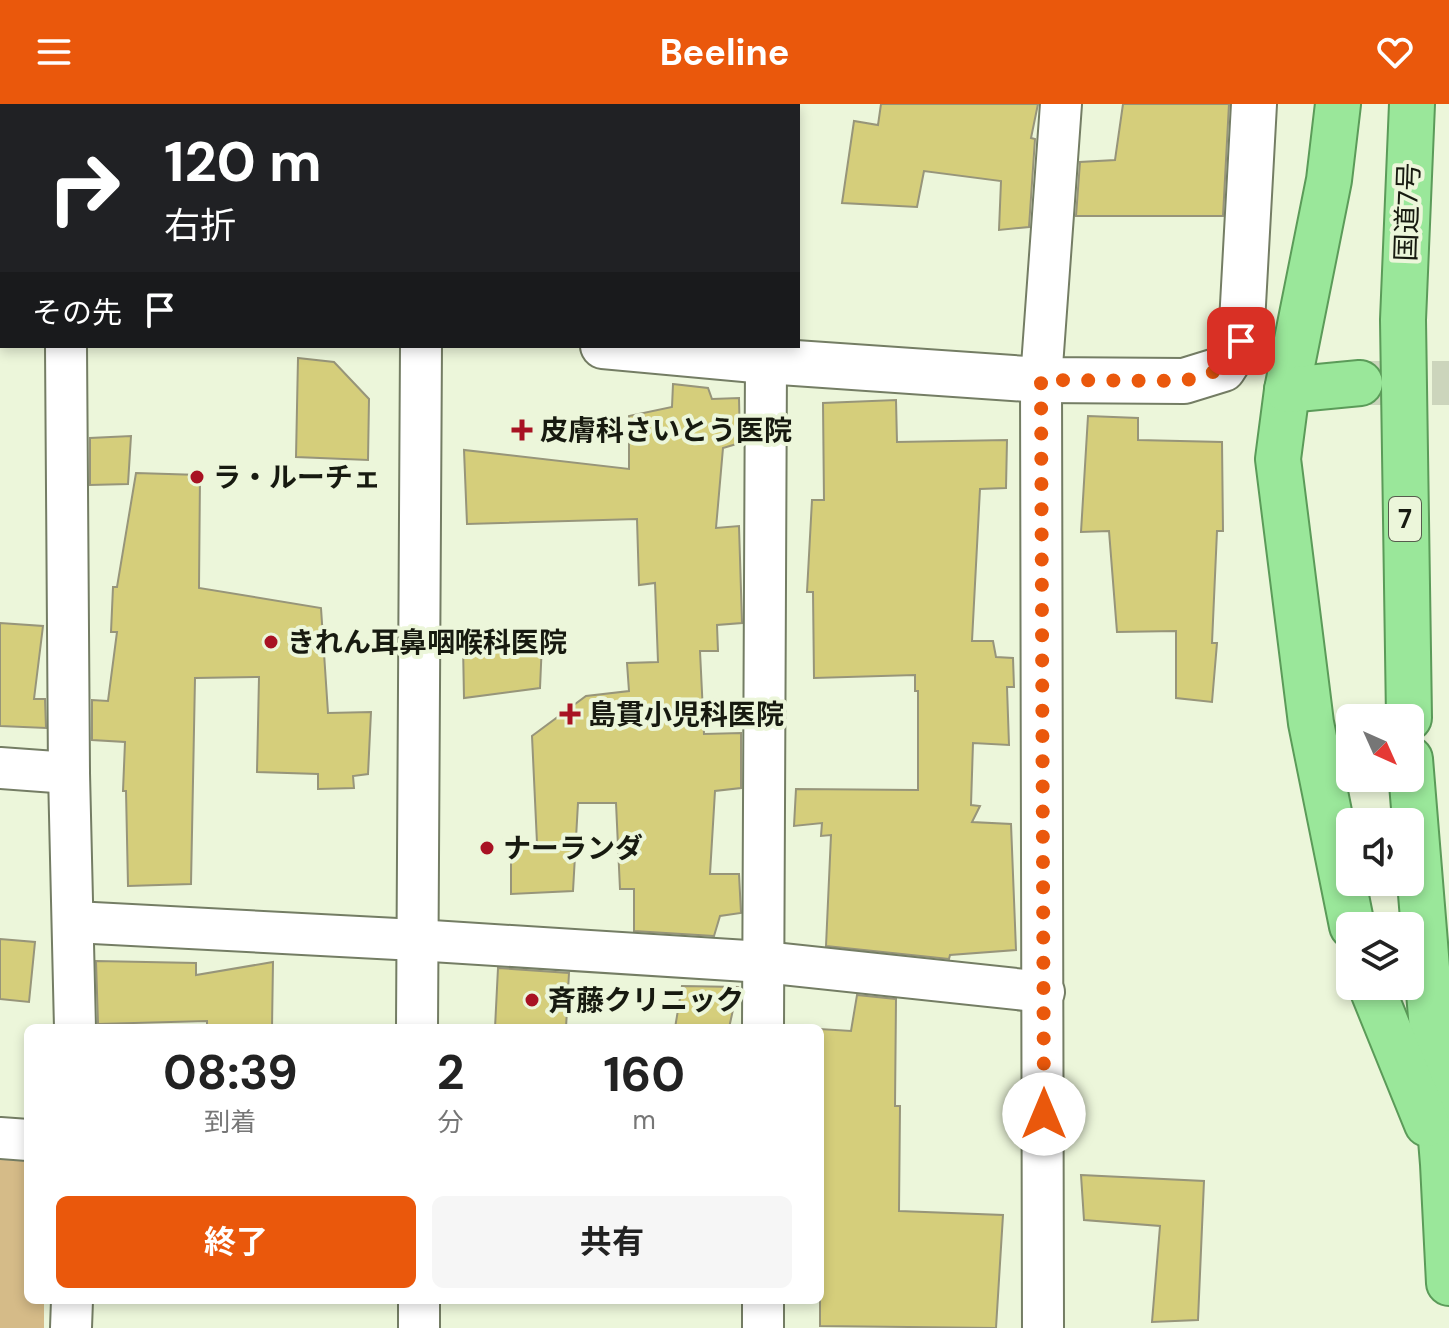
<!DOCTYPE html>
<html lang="ja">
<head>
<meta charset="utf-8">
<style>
  :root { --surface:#fff; --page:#f6f6f6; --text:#222; --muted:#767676; --accent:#ea580c }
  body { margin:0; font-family:"DM Sans","Noto Sans JP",sans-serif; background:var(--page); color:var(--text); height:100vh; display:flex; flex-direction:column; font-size:30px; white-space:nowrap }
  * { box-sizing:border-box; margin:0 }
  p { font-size:26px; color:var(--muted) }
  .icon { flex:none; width:44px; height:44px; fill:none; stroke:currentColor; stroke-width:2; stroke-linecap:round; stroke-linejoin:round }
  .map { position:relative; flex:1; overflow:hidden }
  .drawer { position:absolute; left:24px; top:920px; width:800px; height:280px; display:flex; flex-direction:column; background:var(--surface); border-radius:12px; box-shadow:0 4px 12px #0003 }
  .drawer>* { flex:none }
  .hud { position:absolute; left:0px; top:0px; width:800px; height:244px; box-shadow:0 4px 12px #0003; background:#202124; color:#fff; overflow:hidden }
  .needle { width:52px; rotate:135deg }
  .controls { position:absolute; left:1336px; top:600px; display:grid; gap:16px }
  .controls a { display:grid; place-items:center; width:88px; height:88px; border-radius:12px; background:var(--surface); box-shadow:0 4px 12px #0003; font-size:40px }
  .pin { position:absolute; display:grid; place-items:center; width:68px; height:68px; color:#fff; margin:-34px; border-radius:16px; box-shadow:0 4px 12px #0006 }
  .me { position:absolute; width:88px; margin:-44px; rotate:0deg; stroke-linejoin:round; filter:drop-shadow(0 0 6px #0008) }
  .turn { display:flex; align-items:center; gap:28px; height:168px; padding:0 32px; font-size:36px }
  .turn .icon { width:104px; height:104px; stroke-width:2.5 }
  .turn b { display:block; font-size:56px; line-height:68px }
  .then { display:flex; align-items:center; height:76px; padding:0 32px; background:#0003; gap:16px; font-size:30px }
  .eta { display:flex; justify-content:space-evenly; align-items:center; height:136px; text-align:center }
  .eta b { font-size:48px; font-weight:700; line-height:56px }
  .button { display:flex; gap:16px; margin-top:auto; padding:16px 32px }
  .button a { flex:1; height:92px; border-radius:12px; background:var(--accent); color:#fff; font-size:32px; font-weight:700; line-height:92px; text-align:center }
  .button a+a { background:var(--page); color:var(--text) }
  header { display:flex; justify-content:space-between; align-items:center; height:104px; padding:0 32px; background:var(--accent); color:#fff; font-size:36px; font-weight:700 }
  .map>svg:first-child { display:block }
</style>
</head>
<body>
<header><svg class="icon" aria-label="menu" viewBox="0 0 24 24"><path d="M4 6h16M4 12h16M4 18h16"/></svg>Beeline<svg class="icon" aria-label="heart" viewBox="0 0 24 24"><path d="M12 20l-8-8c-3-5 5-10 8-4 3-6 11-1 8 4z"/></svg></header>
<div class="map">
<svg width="1449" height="1224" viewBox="0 0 1449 1224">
  <rect width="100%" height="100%" fill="#ecf6da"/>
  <!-- green -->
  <path fill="#d5bb88" d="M0 1054 28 1056V1196H44V1224H0Z"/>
  <!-- building -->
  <g fill="#d5ce7b" stroke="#97957a" stroke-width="2">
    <path d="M881 0H1038L1031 34 1035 35 1029 123 999 126 1001 77 924 67 917 103 842 99 854 17 878 21Z"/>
    <path d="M1123 0H1229L1223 112H1076L1080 58 1115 56Z"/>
    <path d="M298 254 334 258 369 295 368 356 296 353Z"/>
    <path d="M673 280 708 284 712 295 739 294 740 339 723 344 716 424 739 422 742 519 717 521 718 547H700L704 630 741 629V684L715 687 710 770H739L741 809 720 812 714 832 634 827V785H620L616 699H578L573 787 511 790V737L537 739 532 632 586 592 629 587 627 559 658 558 655 479 639 481 637 415 467 420 464 346 629 365V312L672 303Z"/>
    <path d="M896 296 897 338 1007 336 1006 384 980 385 972 537H993L996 553 1013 554 1014 583H1007L1009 641 973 639 971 701 980 702 972 718 1011 720 1016 846 950 851 949 855 826 842 831 731 821 732 822 719 794 722 796 685 918 686V587H915V571L814 574 813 488H807L812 396H824L823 299Z"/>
    <path d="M1088 312 1138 314V336L1222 338 1223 427H1217L1212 539H1217L1212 598 1176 594V527L1117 528 1109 427 1081 428Z"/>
    <path d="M131 332 128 380 90 381V334Z"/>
    <path d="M136 369 200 371 199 484 321 504 328 609 371 608 368 670 353 672 354 684 318 685V670L257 668 259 573 195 574 191 780 128 782 126 687H123L125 638 92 636V596L108 597 117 528H111L113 483H117Z"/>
    <path d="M0 519 43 522 34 595H45L46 624 0 622Z"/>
    <path d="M542 538 540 584 464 594 463 541Z"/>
    <path d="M0 835 35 838 29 898 0 895Z"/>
    <path d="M96 857 196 859V871L273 858 272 924H207V917L98 920Z"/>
    <path d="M498 864 569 869 566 924H495Z"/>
    <path d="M682 882 738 883 729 924H675Z"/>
    <path d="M857 891 896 895 895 1002H900L899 1107 1003 1111 996 1224 820 1222V925L851 927Z"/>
    <path d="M1081 1071 1204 1077 1198 1216 1152 1218 1160 1122 1084 1116Z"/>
  </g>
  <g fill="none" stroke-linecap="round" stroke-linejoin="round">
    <!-- trunk-tunnel -->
    <path stroke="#ccd5bc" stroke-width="44" stroke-dasharray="44 22" stroke-linecap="butt" d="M1366 279H1449"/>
    <!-- minor casing -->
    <g stroke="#747d64" stroke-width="44">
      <g id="minor">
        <path d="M66 242 69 669 75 924"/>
        <path d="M0 664 69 669"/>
        <path d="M74 818 416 836 763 858 1044 888"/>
        <path d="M417 924 421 242"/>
        <path d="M763 924 766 257"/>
        <path d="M0 1034 28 1036"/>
        <path d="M419 1196V1224"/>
        <path d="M71 1224 72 1196"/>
        <path d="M763 1224V1196"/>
        <path d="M1043 1224 1041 276 1061 0"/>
      </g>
    </g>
    <!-- tertiary casing -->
    <g stroke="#747d64" stroke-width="48">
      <g id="tertiary">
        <path d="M0 189H2"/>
        <path d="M603 242 766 257 1041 276 1184 277 1223 265 1241 237 1254 0"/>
      </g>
    </g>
    <!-- trunk casing -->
    <g stroke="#5b9b59" stroke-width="48">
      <g id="trunk">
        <path d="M1338 0 1329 76 1287 286 1278 355 1311 619 1352 822"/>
        <path d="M1287 286 1360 279"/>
        <path d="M1409 614 1403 216 1412 0"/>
        <path d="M1410 655 1443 1060 1449 1179"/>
        <path d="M1371 882 1427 1020"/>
      </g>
    </g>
    <!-- minor -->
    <use href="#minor" stroke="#fff" stroke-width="40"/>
    <!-- tertiary -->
    <use href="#tertiary" stroke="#fff" stroke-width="44"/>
    <!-- trunk -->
    <use href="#trunk" stroke="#9ae79a" stroke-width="44"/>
  </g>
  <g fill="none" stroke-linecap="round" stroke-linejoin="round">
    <!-- route -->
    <path stroke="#ea580c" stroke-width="14" stroke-dasharray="0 25.2" d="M1044 1010 1041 276 1184 277 1223 265 1241 237"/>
  </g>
  <!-- markers -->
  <g fill="#a81223" stroke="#ecf6da" stroke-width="3">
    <path d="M518 314h8v8h8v8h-8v8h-8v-8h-8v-8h8z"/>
    <circle cx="197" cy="373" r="8"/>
    <circle cx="271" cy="538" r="8"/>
    <path d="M566 598h8v8h8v8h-8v8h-8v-8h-8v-8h8z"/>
    <circle cx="487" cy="744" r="8"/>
    <circle cx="532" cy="896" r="8"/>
  </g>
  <g text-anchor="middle" stroke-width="8" stroke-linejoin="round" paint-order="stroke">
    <!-- shield labels -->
    <rect fill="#ecf6da" stroke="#575c4d" stroke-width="2" x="1389" y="393" width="32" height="44" rx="6"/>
    <g font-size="26" font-weight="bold" fill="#171a10">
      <text x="1405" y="424">7</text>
    </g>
    <!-- street labels -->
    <g font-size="28" fill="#171a10" stroke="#ecf6da">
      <text transform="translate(1407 108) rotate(-88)" y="10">国道7号</text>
    </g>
    <!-- poi labels -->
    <g font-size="28" font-weight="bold" fill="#171a10" stroke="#ecf6da" text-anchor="start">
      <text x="540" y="336">皮膚科さいとう医院</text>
      <text x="213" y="383">ラ・ルーチェ</text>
      <text x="287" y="548">きれん耳鼻咽喉科医院</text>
      <text x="588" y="620">島貫小児科医院</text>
      <text x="503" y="754">ナーランダ</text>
      <text x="548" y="906">斉藤クリニック</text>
    </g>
  </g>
</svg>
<div class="controls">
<a><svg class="needle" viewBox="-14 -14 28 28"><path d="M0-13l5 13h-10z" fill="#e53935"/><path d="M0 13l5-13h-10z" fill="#767676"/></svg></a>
<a><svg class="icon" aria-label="sound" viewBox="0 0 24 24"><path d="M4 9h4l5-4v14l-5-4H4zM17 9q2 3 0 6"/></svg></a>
<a><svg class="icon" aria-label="layers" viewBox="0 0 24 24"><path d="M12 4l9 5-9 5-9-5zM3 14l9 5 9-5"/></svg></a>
</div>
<div class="pin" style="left:1241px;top:237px;background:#d93025"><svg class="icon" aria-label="arrive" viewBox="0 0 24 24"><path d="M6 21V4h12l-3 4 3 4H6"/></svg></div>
<svg class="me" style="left:1044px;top:1010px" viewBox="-20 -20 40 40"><circle r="19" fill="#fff"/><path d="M0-13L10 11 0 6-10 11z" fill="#ea580c"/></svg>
<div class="hud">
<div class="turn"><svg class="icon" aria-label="right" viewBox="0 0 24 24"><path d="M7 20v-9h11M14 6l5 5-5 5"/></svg><div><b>120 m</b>右折</div></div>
<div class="then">その先<svg class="icon" aria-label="arrive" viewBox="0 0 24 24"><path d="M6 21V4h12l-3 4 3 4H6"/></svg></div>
</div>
<section class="drawer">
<div class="eta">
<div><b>08:39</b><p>到着</p></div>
<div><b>2</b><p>分</p></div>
<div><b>160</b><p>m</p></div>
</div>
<div class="button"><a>終了</a><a>共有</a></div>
</section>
</div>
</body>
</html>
